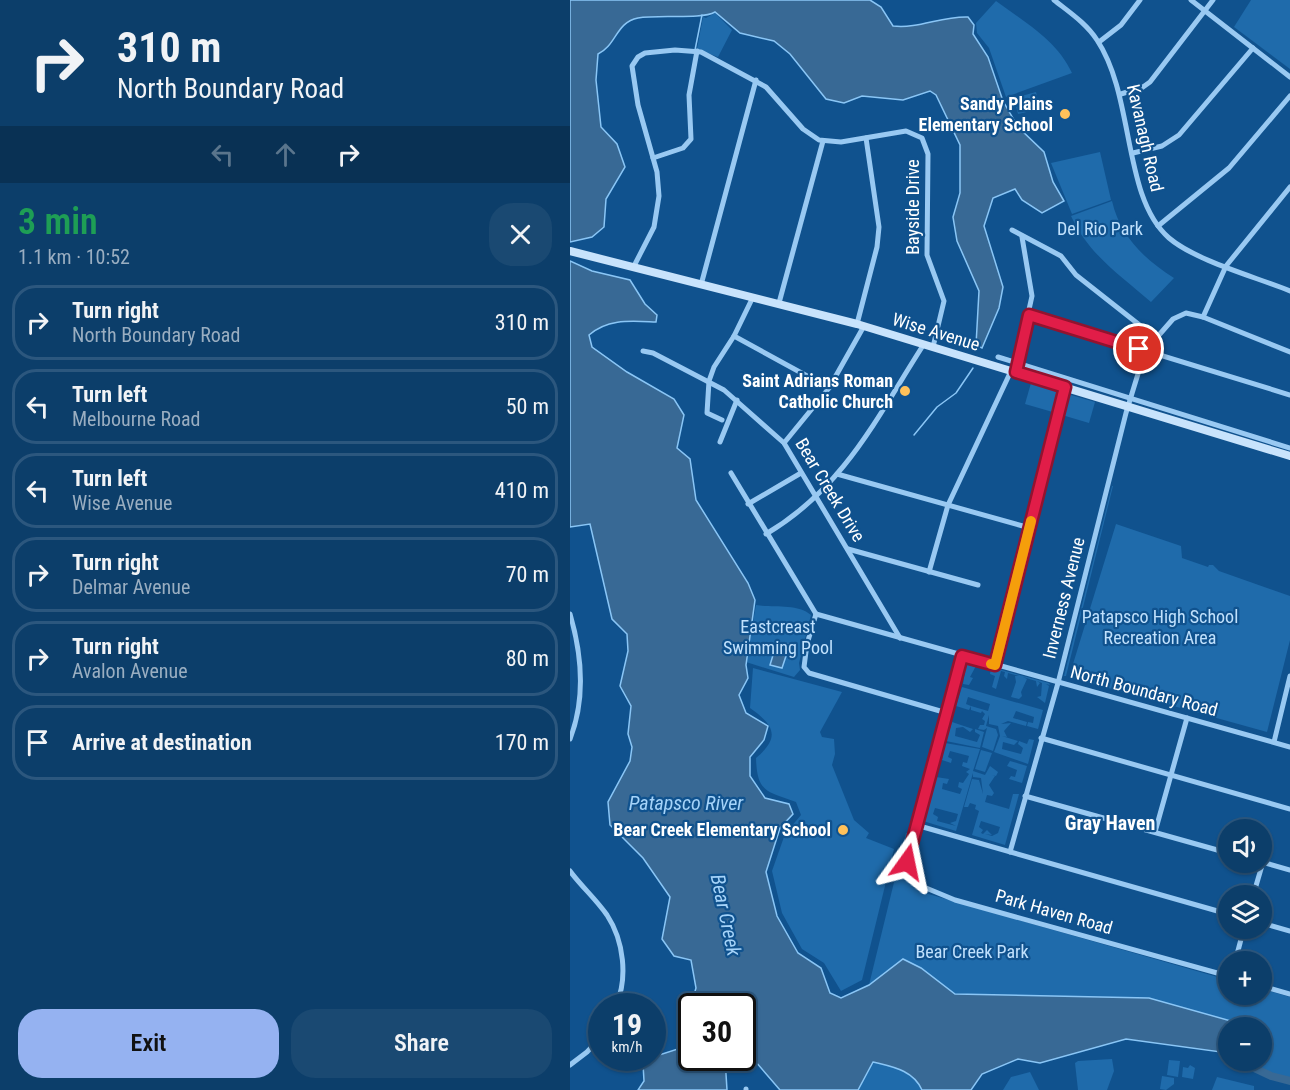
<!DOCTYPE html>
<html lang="en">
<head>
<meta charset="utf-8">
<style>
  :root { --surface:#0c3e6a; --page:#1a4972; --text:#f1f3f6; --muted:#9aaec1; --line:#2c577e; --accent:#95b2f1 }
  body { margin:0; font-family:"Roboto Condensed",sans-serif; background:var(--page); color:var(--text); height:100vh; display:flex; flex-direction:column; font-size:22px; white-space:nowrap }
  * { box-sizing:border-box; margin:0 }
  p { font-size:20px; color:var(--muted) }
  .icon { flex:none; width:33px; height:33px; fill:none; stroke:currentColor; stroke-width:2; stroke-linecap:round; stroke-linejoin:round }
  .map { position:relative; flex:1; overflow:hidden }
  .side { display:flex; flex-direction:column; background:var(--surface); width:570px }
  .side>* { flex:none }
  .guide { background:#0c3e6a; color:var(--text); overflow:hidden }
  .controls { position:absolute; left:648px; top:819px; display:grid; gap:12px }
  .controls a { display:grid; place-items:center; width:54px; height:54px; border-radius:50%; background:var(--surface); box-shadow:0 2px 4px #0004,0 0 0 2px var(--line); font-size:30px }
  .speed { position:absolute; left:18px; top:993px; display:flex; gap:12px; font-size:30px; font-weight:700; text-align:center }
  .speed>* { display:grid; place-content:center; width:78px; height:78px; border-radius:50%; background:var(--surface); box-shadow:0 2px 4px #0004,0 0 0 2px var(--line); line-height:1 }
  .speed small { font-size:15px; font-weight:400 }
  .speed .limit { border:3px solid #111; border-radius:9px; background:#fff; color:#111 }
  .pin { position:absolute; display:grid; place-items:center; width:51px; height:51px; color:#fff; margin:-26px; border:3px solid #fff; border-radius:50%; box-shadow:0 2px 6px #0007 }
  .me { position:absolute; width:66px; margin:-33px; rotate:12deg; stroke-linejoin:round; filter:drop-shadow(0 0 4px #0008) }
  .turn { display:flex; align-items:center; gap:21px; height:126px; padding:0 18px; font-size:27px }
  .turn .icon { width:78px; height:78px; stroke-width:2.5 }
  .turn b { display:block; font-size:42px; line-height:51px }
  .lanes { display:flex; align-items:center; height:57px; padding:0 18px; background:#0003; justify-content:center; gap:30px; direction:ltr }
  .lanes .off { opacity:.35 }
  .round { display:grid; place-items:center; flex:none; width:63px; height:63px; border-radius:24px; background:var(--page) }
  .summary { display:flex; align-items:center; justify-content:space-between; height:102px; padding:0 18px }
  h1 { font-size:36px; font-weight:600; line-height:45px; color:#1e9e55 }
  .cta { display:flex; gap:12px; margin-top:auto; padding:12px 18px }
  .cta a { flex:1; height:69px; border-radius:24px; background:var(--accent); color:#111; font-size:24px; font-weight:600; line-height:69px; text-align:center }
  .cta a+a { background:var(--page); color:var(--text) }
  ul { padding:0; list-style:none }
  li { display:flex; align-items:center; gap:18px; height:75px; margin:0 12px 9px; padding:0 6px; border:3px solid var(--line); border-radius:24px }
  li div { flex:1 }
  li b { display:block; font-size:22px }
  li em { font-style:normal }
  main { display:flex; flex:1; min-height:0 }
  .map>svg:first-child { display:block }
</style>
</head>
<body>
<main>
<section class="side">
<div class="guide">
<div class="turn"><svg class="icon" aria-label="right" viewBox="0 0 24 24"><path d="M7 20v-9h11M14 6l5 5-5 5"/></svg><div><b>310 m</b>North Boundary Road</div></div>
<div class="lanes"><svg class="icon off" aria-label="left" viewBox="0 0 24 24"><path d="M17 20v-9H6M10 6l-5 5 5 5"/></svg><svg class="icon off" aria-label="ahead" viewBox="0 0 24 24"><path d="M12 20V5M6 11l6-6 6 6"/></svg><svg class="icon" aria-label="right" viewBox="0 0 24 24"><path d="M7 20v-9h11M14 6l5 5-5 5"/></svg></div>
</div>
<div class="summary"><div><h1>3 min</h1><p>1.1 km · 10:52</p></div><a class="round"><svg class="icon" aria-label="close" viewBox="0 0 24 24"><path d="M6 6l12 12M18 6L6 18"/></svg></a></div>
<ul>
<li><svg class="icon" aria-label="right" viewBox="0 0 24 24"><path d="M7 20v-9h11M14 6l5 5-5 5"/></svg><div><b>Turn right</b><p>North Boundary Road</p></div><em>310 m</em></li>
<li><svg class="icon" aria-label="left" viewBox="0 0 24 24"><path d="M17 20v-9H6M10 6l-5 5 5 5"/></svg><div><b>Turn left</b><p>Melbourne Road</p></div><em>50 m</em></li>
<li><svg class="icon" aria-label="left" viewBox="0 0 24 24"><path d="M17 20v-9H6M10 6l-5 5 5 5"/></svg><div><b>Turn left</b><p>Wise Avenue</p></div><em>410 m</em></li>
<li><svg class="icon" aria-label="right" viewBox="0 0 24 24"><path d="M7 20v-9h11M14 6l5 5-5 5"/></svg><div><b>Turn right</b><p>Delmar Avenue</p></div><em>70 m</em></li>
<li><svg class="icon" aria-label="right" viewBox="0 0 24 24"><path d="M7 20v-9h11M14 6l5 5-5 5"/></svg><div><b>Turn right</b><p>Avalon Avenue</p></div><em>80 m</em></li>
<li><svg class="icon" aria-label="arrive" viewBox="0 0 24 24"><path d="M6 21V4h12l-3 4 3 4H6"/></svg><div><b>Arrive at destination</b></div><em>170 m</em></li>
</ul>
<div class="cta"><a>Exit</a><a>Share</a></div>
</section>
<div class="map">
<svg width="720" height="1090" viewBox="0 0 720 1090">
  <rect width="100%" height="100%" fill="#10528e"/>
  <!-- green -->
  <g fill="#1f6bab" fill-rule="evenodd">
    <path d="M681 0H720V69L664 27Z"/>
    <path d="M426 1C453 21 487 40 502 73L436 97 419 48 407 33 406 23Z"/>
    <path d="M145 13 162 30 148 57 127 49 133 17 136 18Z"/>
    <path d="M466 92 470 109 448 114 444 98Z"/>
    <path d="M530 152 541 200 502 214 481 163Z"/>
    <path d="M542 201C550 236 574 259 604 278L581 302C550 275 519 255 501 216Z"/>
    <path d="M564 325 574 333 573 343 565 345 549 340 551 335 569 341 572 335 563 330Z"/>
    <path d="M461 383 488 391 490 396 486 413 455 404Z"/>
    <path d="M501 395 525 402 519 423 492 415 497 396Z"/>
    <path d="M542 486H543L496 676H494Z"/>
    <path d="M546 524 611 546 612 558 638 567 639 565H643L649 571 720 596V640L697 732 499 677Z"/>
    <path d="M186 605C203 608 227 603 241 615L229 663 230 670 224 677 176 662Z"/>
    <path d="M399 661 479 683 480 685 476 684 479 686 475 703 467 697 471 696 472 683 467 681 470 683 467 687 466 681 453 677 457 679 451 692 452 696 449 699 441 697 446 682 445 676H449L438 673 437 679 434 676 435 672 431 671 426 689 422 687 425 676 420 674 421 668 407 664 400 677 403 678 399 685 393 684 396 663 405 664Z"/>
    <path d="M183 668 272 692 250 732 252 737 264 739 265 754 262 765 284 820 299 833 296 838 324 849 292 980 271 991 254 963 232 949 212 913 202 871 215 834 231 815 226 802C197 791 187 793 186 758 211 737 204 725 180 708Z"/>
    <path d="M392 687 473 710 468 729 457 726 458 722 463 723 464 717 446 711 443 718 457 722 456 726 438 721 431 724 441 723 434 731 437 737 432 736 448 741 444 745 433 742 432 749 451 754 453 748 448 744 449 741 457 744 459 739 464 740 458 764 424 752 430 736 428 726 419 724V715L416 726 426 729 428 735 423 751 412 747 417 728 414 730 408 729 410 725H414L415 721 412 719 415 714 412 711 411 713 401 710V706L418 711 420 704 398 697 396 704 401 706 399 710 386 706Z"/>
    <path d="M382 722 403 729 400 732 393 727 386 728 385 736 407 742 410 735 405 732V729L414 732 410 748 376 741Z"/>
    <path d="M375 743 410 749 403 771 415 775 420 766 428 772 426 776 422 775 425 776 419 785 424 793 422 796 417 795 415 802 439 809 443 794H449L435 845 402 835 409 811 405 809 406 805 400 803 398 807H394L402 779 409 780 413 794 411 778 403 777V773L386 831 353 821 366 777 379 779 377 784 373 783 372 789 390 794 392 789 388 787 389 782 393 783 399 774 396 772 400 769 392 766 393 762 397 763 399 756 380 751 378 757 382 759 381 763 372 760ZM365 808 388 814 386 821 380 823 386 826 367 821 368 817 363 814ZM411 821 430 827 428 833 422 836 415 834 422 835 417 830 413 834 411 833 413 830 409 827Z"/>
    <path d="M411 750 422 753 415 772 405 769Z"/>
    <path d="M440 761 457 766 452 783 439 779 441 776 445 777 447 770 437 766Z"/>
    <path d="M336 833H339C334 855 330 876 348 891L658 980V994H692V989L720 997V1081L701 1076 667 1061 692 1060V1028L662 1027 661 1024 376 995 316 971 299 985Z"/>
    <path d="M542 1059 544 1071 537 1090H508L505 1063 508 1061Z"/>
    <path d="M599 1060 610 1061 608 1077 597 1075Z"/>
    <path d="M303 1062C323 1067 343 1070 352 1090H288Z"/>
    <path d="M620 1065 625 1068 623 1079 612 1077 613 1067 618 1068Z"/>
    <path d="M460 1072 469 1090H433L441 1077Z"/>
    <path d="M592 1076 604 1078V1084L596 1090 590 1089Z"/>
    <path d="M647 1077 684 1086V1090H642Z"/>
  </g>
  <!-- water -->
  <g fill="#386995" stroke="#8ac6f6" stroke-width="1.5">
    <path d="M0 0H300L311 7 323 26C349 29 371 16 398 17L404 25 403 34 418 57 433 101 448 127 474 152 483 182 494 201 472 213 452 200 445 189 423 198 414 226 433 287 429 308 412 348 406 345 409 291 387 241 383 217 390 193V145L366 95 360 91 333 100 292 96 274 103 256 99 220 54 204 41 170 33 145 12C131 20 89 14 68 18 46 22 46 46 28 54L26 80 31 127 47 144 55 167 36 199 34 227 22 237 0 242Z"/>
    <path d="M0 261 22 271 60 280 75 304 87 315 86 322C62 321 38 318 19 335L22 347 57 372 104 399 114 415 107 448 120 459 126 500 178 583 185 600 176 665 178 678 169 695 176 713 198 726 194 740 180 757V776L195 798 219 804 223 814 210 828 196 872 207 916 228 953 251 968 260 993 271 998 299 985 333 959 351 968 385 994 579 998 661 1021 658 1053 556 1039 470 1063 448 1059 412 1074 401 1090H352C343 1070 323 1067 303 1062L288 1090H210L173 1047 172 1006H122V1058H155L157 1090H68L74 1081 73 1064 83 1057 108 1049 126 988 121 960 104 956 92 939 100 897 73 858 40 825 38 802 60 761 62 747 58 734 61 706 50 686 58 651 57 634 42 619 20 524 0 527Z"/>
    <path d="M207 642 220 644 212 668 200 665Z"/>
  </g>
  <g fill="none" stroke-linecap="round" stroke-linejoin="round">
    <!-- stream -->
    <g stroke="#8ac6f6" stroke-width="1.5">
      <path d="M125 50 132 15"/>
      <path d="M344 435 367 407 386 393 403 368"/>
    </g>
    <!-- river -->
    <path stroke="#386995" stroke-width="8" d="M667 1060 701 1076 720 1081"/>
    <!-- minor -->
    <g stroke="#99c9f2" stroke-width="5">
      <path d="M484 0C499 12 516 23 527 40 565 97 552 197 599 238 626 261 686 277 720 291"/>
      <path d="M621 0 720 77"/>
      <path d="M529 42 551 25 570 0"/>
      <path d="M551 94 573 87 580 82 643 0"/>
      <path d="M563 153 592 146 609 135 683 48"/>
      <path d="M83 158 113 148 121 139 119 95 127 51"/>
      <path d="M588 226 659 168 720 96"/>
      <path d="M442 230 491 256 506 275 586 338"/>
      <path d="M63 268 84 227 89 196 87 172 68 105 62 66 68 57 75 53 105 50 131 52 196 87 233 129 249 140 271 142 336 131 352 138 358 154 357 255 374 301 363 347"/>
      <path d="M131 285 186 80"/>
      <path d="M209 303 253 141"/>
      <path d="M459 315 720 395"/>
      <path d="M633 317 656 266 720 187"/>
      <path d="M287 324 307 247 309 227 296 138"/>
      <path d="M164 336 259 388"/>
      <path d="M73 351 83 353 154 390 214 443 330 638"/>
      <path d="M428 357 720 448"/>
      <path d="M447 364 462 296 452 237"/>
      <path d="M152 420 137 413 139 381 144 367 164 336 183 297"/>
      <path d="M150 442 167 400"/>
      <path d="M214 443 259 388 294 326"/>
      <path d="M161 473 246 614"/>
      <path d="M267 474 460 528"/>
      <path d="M178 504 231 473"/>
      <path d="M196 534C274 488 307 417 354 344"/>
      <path d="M278 549 408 585"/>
      <path d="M359 572 378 505 441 371"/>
      <path d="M0 614C12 655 16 698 0 739"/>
      <path d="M246 614 720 747"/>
      <path d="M246 614 237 644 234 667 239 673 377 713"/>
      <path d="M392 656 338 853 337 869 344 883 385 900 658 976"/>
      <path d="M425 665 495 387"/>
      <path d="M471 738 720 809"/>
      <path d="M704 742 720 676"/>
      <path d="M455 796 658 853"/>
      <path d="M346 825 658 914"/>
      <path d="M585 832 617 718"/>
      <path d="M440 852 488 683 556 413 575 351 603 319 616 313 633 317 720 352"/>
      <path d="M692 862 720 870"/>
      <path d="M0 871C11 886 26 899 37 915 54 941 58 978 46 1006"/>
      <path d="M683 896 693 862"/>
      <path d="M692 923 720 931"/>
      <path d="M665 962 674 928"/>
      <path d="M692 986 720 994"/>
      <path d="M0 1065 17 1052 32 1036"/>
      <path d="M176 1089V1090"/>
    </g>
    <!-- secondary -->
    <path stroke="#c8e3fc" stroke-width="8" d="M0 251 287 324 720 456"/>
  </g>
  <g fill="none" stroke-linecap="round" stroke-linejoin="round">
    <!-- route casing -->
    <g stroke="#92132f" stroke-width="15">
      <path id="route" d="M337 862 392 656 425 665 495 387 446 372 459 315 569 349"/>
    </g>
    <!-- route -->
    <use href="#route" stroke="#e11d48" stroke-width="10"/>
    <!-- slow -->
    <path stroke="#f59e0b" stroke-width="10" d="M421 664 425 665 461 521"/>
  </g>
  <!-- markers -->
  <g fill="#ffc15a" stroke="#10528e" stroke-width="2">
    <circle cx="495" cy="114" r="6"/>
    <circle cx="335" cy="391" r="6"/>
    <circle cx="273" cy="830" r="6"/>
  </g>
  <g text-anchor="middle" stroke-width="4.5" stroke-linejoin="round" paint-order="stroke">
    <!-- poi labels -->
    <g font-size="18" font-weight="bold" fill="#fff" stroke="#10528e" text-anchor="end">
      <text x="483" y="110">Sandy Plains<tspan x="483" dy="21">Elementary School</tspan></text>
      <text x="323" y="387">Saint Adrians Roman<tspan x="323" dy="21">Catholic Church</tspan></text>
      <text x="261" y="836">Bear Creek Elementary School</text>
    </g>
    <!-- street labels -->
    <g font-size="18" fill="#fff" stroke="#10528e">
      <text transform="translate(575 138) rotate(77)" y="6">Kavanagh Road</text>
      <text transform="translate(343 207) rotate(-90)" y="6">Bayside Drive</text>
      <text transform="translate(366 332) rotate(17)" y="6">Wise Avenue</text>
      <text transform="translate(260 490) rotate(59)" y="6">Bear Creek Drive</text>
      <text transform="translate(494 598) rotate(-76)" y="6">Inverness Avenue</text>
      <text transform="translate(574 691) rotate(15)" y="6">North Boundary Road</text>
      <text transform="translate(484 912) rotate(16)" y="6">Park Haven Road</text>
    </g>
    <!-- park labels -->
    <g font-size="18" fill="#c0e1fd" stroke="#10528e">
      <text x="530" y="235">Del Rio Park</text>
      <text x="590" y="623">Patapsco High School<tspan x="590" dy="21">Recreation Area</tspan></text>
      <text x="208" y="633">Eastcreast<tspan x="208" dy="21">Swimming Pool</tspan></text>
      <text x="402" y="958">Bear Creek Park</text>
    </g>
    <!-- water labels -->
    <g font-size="20" font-style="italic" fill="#a5d3f9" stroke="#10528e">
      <text x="116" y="810">Patapsco River</text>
      <text transform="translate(156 915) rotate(78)" y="7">Bear Creek</text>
    </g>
    <!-- neighbourhood labels -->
    <g font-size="20" font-weight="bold" fill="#fff" stroke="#10528e">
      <text x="540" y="830">Gray Haven</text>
    </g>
  </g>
</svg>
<div class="controls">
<a><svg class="icon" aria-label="sound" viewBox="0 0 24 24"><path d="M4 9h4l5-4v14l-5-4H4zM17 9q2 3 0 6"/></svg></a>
<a><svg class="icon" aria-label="layers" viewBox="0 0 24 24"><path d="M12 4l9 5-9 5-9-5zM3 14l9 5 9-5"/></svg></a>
<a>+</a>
<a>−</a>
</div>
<div class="speed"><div>19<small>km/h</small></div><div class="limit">30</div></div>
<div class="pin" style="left:569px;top:349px;background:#d93025"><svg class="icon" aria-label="arrive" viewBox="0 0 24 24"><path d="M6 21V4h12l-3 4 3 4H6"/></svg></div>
<svg class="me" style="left:337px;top:862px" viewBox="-20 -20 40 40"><path d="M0-17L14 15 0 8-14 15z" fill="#e11d48" stroke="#fff" stroke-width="4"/></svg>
</div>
</main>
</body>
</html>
